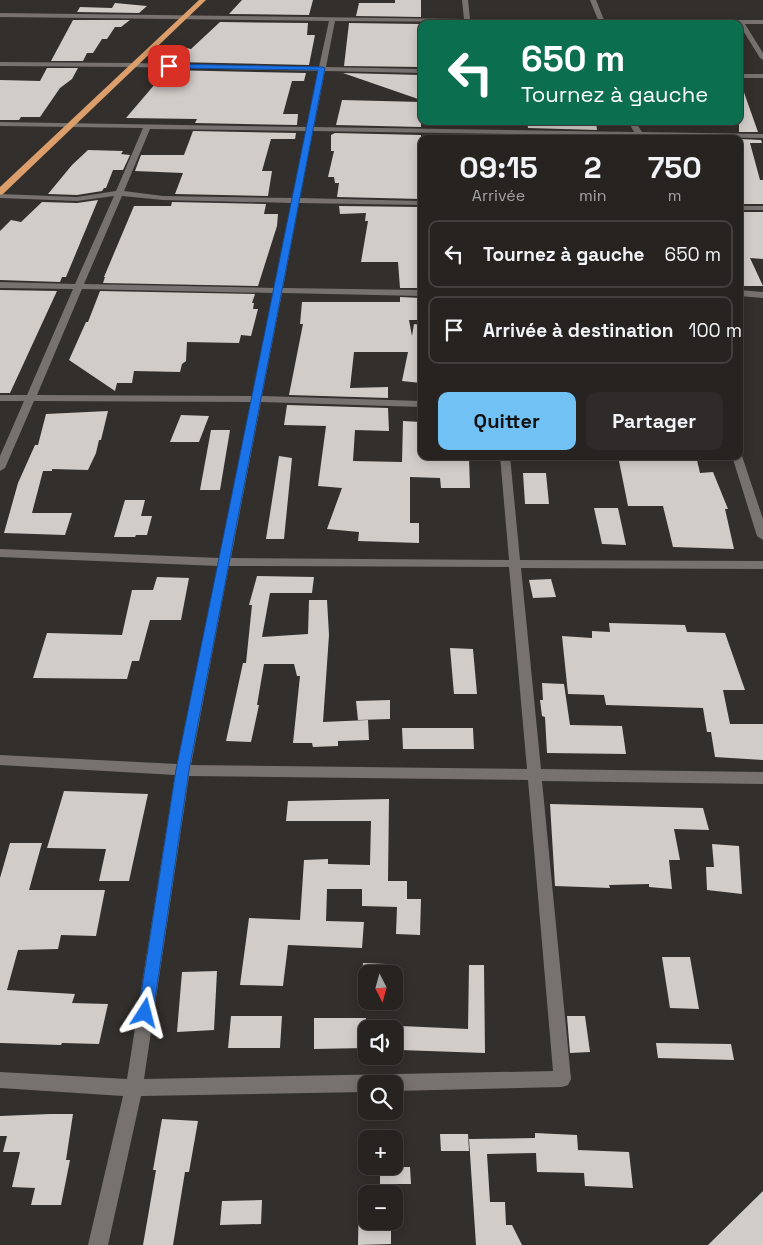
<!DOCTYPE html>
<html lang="fr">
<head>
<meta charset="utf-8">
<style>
  :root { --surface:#262321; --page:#2e2b2a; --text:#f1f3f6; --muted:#a4a4a5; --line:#42403f; --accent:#72c1f5 }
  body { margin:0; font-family:"Space Grotesk",sans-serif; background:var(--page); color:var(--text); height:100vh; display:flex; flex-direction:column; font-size:19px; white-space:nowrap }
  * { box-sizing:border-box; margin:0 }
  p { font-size:16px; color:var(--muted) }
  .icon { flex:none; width:28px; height:28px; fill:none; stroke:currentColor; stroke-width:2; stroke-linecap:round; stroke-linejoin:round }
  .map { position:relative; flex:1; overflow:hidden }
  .sheet { position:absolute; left:418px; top:135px; width:325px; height:325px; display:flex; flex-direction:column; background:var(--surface); border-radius:10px; box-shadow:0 2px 12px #0003,0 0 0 1px var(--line) }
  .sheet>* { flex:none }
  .guide { position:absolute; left:418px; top:20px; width:325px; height:105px; border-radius:10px; box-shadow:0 2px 12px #0003,0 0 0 1px var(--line); background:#0b6e4f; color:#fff; overflow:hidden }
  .needle { width:32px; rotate:174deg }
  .controls { position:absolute; left:358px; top:965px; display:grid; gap:10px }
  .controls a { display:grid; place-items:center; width:45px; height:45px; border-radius:10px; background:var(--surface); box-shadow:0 2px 12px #0003,0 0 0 1px var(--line); font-size:25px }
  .pin { position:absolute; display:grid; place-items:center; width:42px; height:42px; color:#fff; margin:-21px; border-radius:10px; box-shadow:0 2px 8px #0006 }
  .me { position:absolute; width:55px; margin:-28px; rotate:9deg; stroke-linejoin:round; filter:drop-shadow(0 0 4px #0008) }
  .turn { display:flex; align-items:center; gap:18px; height:105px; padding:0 20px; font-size:22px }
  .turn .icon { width:65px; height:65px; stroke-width:2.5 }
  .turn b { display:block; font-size:35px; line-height:42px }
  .eta { display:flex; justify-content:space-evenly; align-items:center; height:85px; text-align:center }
  .eta b { font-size:30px; font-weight:800; line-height:35px }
  .primary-button { display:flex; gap:10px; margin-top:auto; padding:10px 20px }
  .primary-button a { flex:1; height:58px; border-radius:10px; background:var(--accent); color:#111; font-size:20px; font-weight:800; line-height:58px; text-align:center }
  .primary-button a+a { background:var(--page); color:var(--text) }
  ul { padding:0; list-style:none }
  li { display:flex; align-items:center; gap:15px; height:68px; margin:0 10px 8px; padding:0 10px; border:2px solid var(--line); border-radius:10px }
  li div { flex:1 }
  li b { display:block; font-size:19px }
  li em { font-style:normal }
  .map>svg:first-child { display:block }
</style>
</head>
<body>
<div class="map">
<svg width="763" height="1245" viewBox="0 0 763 1245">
  <rect width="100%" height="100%" fill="#332f2c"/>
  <!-- building -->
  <g fill="#d1ccc8">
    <path d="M242 0H313L309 15 229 14Z"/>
    <path d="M395 0H421V17L356 16 359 3H395Z"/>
    <path d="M115 3 147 6 139 13 77 12 80 7 112 8Z"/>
    <path d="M73 20H130L121 27H115L107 39H102L93 53H87L83 61H51Z"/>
    <path d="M220 22 308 23 307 35H315L309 65 174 62 186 48 191 49Z"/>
    <path d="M349 23 421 24V67L344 66Z"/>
    <path d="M47 68H78L72 79 60 88 40 117H21L19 120H0V80L40 81Z"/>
    <path d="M167 70 306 73 304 81H292L283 114H298L297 125 195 123 197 119 126 118Z"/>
    <path d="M343 73 421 75V100Z"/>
    <path d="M741 84 758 132H739V85Z"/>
    <path d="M342 100 421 102V127L336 125Z"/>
    <path d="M527 121 596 122 597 130 528 128Z"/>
    <path d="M193 131 296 133 295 139H271L262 171H272L268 196 175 194 183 173 135 171 141 155H184Z"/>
    <path d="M335 133 421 135V199L337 197 339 183H335L334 177H328L334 151H331V135Z"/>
    <path d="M529 136 599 137V139H529Z"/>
    <path d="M739 139 761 140 762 143H750L760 180H763V204H739Z"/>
    <path d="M88 150 123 151 121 154 130 155 123 170H113L106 188H104L102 191 77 195 48 194 72 165Z"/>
    <path d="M98 200 66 277H62L60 282 0 280V231L11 220 21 222 42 202 77 203Z"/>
    <path d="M172 202 266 204 264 214H278L277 226 258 286 103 283 105 277H104L134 206H171Z"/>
    <path d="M339 206 421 207V288H400L398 262H361L368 221H365L366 213 340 214Z"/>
    <path d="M739 212H763V259L750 258 763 286H743L739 275Z"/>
    <path d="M0 290 57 291 10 393H0Z"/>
    <path d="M100 291 255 294 252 303H254L253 309H258L251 336 241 335 239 343 187 342 186 361 182 364 180 372 134 371 132 383H117L115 391 69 360 86 322H88Z"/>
    <path d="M400 297 421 298V308H419V320H409L412 336 414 324 421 325V383L402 381 408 352H354L350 388 388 387V398L289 395 303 324H300L302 302H400Z"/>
    <path d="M287 405 388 408 389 431 355 430 353 461 402 462 403 421 421 422V458H469L470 488H441L440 478 410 477V523H419V543L358 541 359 532 327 529 342 488 318 486 326 426 284 425Z"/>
    <path d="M108 411 101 440H99L96 453 88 470 52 469V471H43L32 513H72L65 535 4 533 18 483 35 445H38L46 414Z"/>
    <path d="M181 415 209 416 199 442H170Z"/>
    <path d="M211 430H230L220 490H200Z"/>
    <path d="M279 456 292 458 284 539H266Z"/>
    <path d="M623 456H692L693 460H697L700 473 713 472 728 509H725L734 549 673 547 663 506H628L619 461H623Z"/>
    <path d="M523 473H546L549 504H525Z"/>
    <path d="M125 500H145L141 516H152L147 535H136L135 537H114Z"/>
    <path d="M594 508H618L626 545 602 544Z"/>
    <path d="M257 576 314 577 312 593H270L262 637 308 634 309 600H327L329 635 323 722 368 720 369 740 338 741V746L313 747 312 743H293L300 676H297L294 664H264L257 705H259L251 742 226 741 243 663H246L252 605H249Z"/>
    <path d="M157 577 189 578 181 620H150L139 661H132L127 679 33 678 47 633 122 635 132 590H153Z"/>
    <path d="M551 579 556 597 533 598 529 580Z"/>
    <path d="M609 623 685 625 687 632 725 633 745 690H723L730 724H763V760L715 757 711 732H707L703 708 606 705 604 695 568 694 562 636 592 638V631L610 632Z"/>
    <path d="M450 648 473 649 477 694H454Z"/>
    <path d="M542 683 564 684 570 725 622 726 626 754 547 753 545 717 542 716 540 700H543Z"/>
    <path d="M390 700V719L358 720 356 701Z"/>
    <path d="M402 728H473L474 749H403Z"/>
    <path d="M64 791 148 794 129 881H99L106 849 47 848Z"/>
    <path d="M389 799 388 881H407V899H421L420 935 396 934 397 907 362 906V889H327L326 921 364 922 362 948 288 945 283 986 240 985 249 918 300 920 304 860 328 859V864L370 865 371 821H286L288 801Z"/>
    <path d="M550 804 703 808 709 830 674 829 680 860H669L672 889 649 887V884L609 885 610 888 555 886Z"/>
    <path d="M10 843H42L29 890H105L96 936 61 935 58 949 18 950 7 990 75 994 72 1003 108 1004 99 1044 62 1043 61 1045 0 1043V878Z"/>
    <path d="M712 844 739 846 742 894 707 890 706 867H714Z"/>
    <path d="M662 957H690L699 1009 670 1008Z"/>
    <path d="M363 963 386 964 385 974H366V989L361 988Z"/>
    <path d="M469 965H484L485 1053 400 1050 401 1026 468 1029Z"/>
    <path d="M217 971 214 1030 177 1032 182 972Z"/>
    <path d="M231 1016H282L280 1048H228Z"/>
    <path d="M567 1016H585L590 1052 570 1053Z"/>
    <path d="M314 1018H366V1048L314 1049Z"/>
    <path d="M656 1043 731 1044 734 1060 658 1058Z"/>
    <path d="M50 1114H73L66 1160H70L61 1205H31L35 1188 12 1187 20 1152H3L7 1136H0V1116Z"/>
    <path d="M162 1119 198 1121 189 1172H185L173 1245H143L156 1170H153Z"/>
    <path d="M535 1133 577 1135 578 1150 629 1152 633 1188 585 1186 584 1173 537 1172 536 1153 487 1154 490 1202H505L506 1225H512L522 1245H476L469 1139 535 1138Z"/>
    <path d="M440 1134H468L469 1151H441Z"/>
    <path d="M380 1167H410L411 1184H380Z"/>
    <path d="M359 1189H375V1194H366V1221H391V1244L358 1245Z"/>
    <path d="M763 1191V1245H708Z"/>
    <path d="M262 1200 261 1224 220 1225 222 1201Z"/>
  </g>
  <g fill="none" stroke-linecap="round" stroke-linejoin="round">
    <!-- minor -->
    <g fill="#77726f" fill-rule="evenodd">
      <path d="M462 0H468L470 19 598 20 590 0H596L604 20H763V24H745L763 53V60L760 58 739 24H464V22L335 21 326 67 421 69V73L325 71 314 127 634 132 628 121H635L642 132 763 134V138L647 136 648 139H641L638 136 313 131 300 198 421 201V205L299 203 283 288 421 290V296L282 293 262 396 421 401V407L261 402 231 558 509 560 500 456H510L520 560 763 561V569L521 568 541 769 763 772V784L542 781 571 1079 568 1085 562 1087 394 1091V1084H366V1092L141 1096 108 1245H88L123 1096 0 1088V1072L127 1079 175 775 0 765V755L177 764 218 566 0 557V549L219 558 251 402 34 401 5 468 0 471V456L24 401H0V395H27L73 289 0 288V282L75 284 114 196 77 201 0 198V194L77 197 116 191 143 128 0 126V122L307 127 318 71 131 67 128 65 131 63 319 67 329 21 0 17V13L464 19ZM150 129 306 131 293 198 163 196 124 191ZM122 196 163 200 292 203 274 288 84 284ZM82 289 273 293 252 396 37 395ZM229 566 509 567 527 769 191 765ZM189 776 528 780 553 1071 144 1079Z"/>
      <rect x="739" y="74" width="24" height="4"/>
      <rect x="739" y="206" width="24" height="4"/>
      <path d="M739 290 763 292V298L739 296Z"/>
      <path d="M739 453 742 456 763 519V540L757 536 732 456H739Z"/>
    </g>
    <!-- tertiary -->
    <path fill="#77726f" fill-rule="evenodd" d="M0 62 131 63 134 65 131 67 0 66Z"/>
    <!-- trunk -->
    <path fill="#dc9e6b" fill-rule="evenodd" d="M199 0H206L3 194 0 195V187Z"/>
  </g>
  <!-- route -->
  <path fill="#1a73e8" stroke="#114b97" d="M167 64 322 67 325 68 189 770 153 1013 151 1018 145 1020 140 1018 138 1013 176 770 318 70 169 68Z"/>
</svg>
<div class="controls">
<a><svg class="needle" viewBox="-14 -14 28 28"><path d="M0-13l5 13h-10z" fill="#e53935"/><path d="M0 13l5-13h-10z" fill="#a4a4a5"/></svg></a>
<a><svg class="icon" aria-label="sound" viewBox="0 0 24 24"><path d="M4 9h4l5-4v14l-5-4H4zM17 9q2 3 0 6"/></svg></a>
<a><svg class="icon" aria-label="search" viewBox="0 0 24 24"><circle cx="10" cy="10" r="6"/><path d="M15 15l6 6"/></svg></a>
<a>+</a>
<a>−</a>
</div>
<div class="pin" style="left:169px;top:66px;background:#d93025"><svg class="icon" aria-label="arrive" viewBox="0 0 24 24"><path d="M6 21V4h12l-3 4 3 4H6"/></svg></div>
<svg class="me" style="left:145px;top:1013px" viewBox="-20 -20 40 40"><path d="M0-17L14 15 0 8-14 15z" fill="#1a73e8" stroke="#fff" stroke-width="4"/></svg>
<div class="guide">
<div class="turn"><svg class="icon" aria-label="left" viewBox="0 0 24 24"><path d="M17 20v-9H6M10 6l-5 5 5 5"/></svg><div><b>650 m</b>Tournez à gauche</div></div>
</div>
<section class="sheet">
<div class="eta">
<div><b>09:15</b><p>Arrivée</p></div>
<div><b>2</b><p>min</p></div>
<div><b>750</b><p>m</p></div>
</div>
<ul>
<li><svg class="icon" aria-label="left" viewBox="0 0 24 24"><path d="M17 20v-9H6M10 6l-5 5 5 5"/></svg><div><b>Tournez à gauche</b></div><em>650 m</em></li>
<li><svg class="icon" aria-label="arrive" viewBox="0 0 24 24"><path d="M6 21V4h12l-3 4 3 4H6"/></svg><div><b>Arrivée à destination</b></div><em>100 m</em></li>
</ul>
<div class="primary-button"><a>Quitter</a><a>Partager</a></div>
</section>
</div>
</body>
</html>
